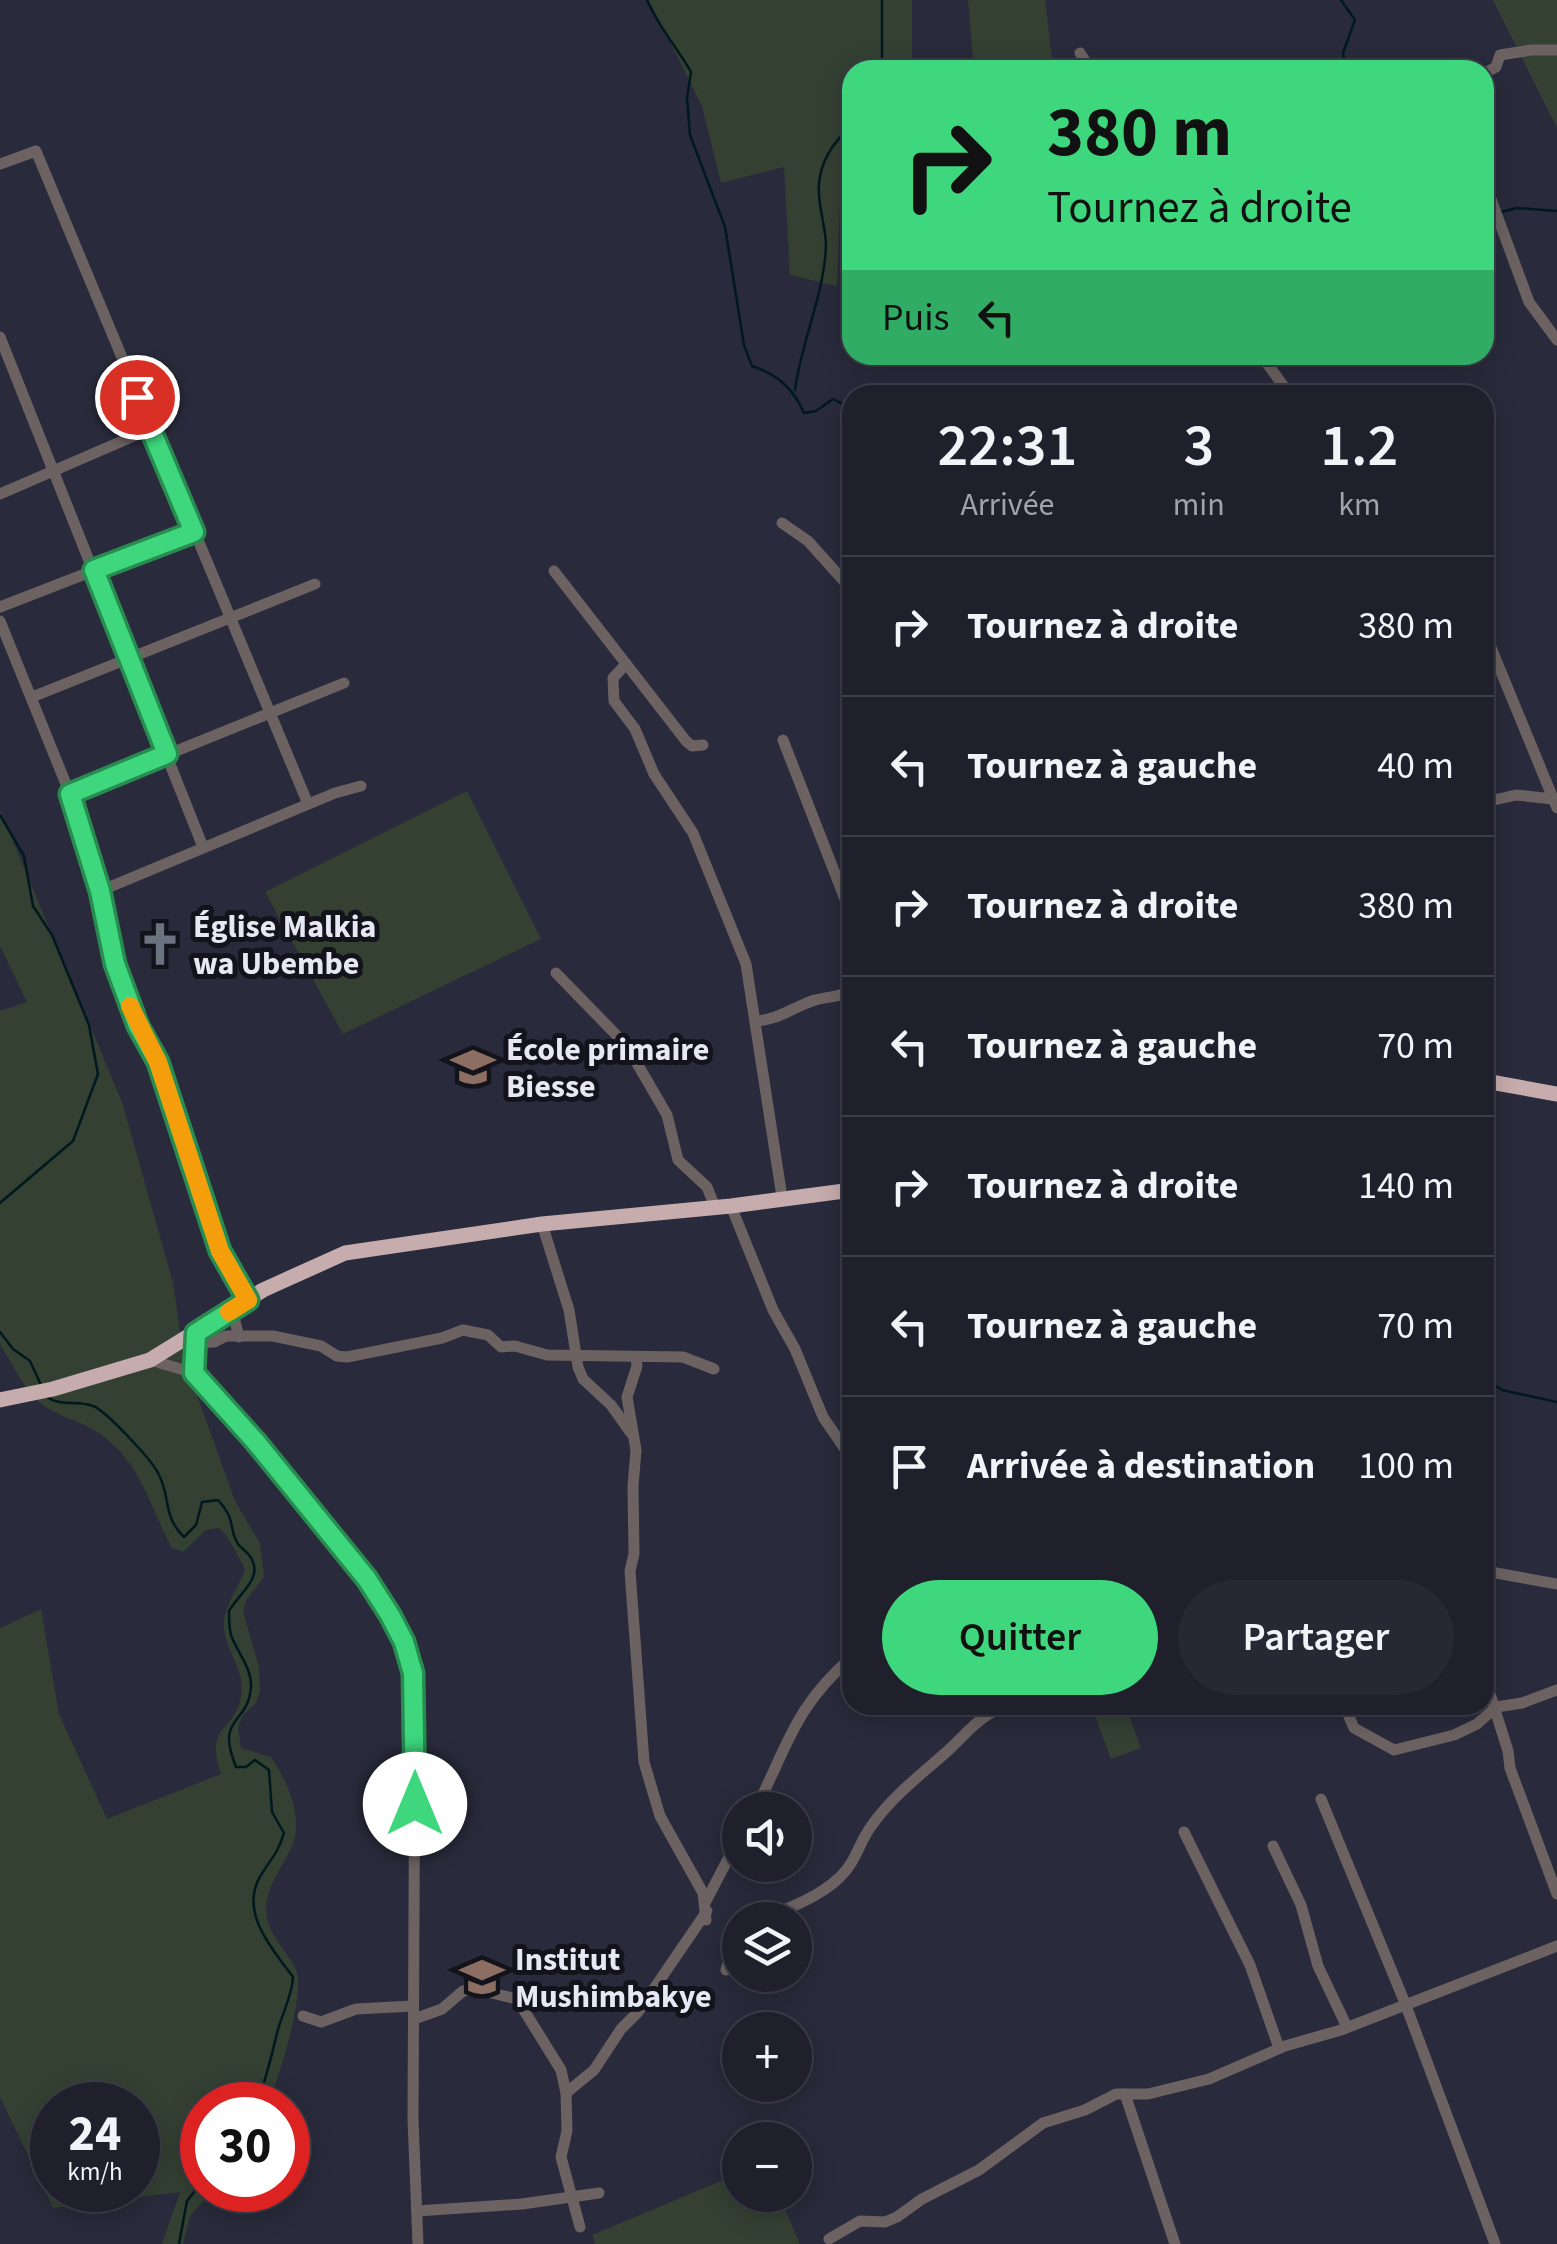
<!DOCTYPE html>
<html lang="fr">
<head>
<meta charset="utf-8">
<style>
  :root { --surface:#1f202c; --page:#272834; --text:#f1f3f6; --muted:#a1a3a9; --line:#3c3e48; --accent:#3ed77d }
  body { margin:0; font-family:"Source Sans 3",sans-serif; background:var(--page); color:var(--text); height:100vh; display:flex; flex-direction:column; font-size:38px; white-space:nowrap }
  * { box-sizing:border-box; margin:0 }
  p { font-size:32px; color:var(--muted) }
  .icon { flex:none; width:55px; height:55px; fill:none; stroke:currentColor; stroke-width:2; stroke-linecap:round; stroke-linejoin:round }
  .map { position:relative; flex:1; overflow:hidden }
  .panel { position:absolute; left:842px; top:385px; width:652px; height:1330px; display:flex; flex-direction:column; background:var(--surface); border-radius:30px; box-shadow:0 5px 25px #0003,0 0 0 2px var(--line) }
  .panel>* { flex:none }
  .guide { position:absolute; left:842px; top:60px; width:652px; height:305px; border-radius:30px; box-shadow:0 5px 25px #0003,0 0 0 2px var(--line); background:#3ed77d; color:#111; overflow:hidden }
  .buttons { position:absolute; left:722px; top:1792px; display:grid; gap:20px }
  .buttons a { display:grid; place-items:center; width:90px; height:90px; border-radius:50%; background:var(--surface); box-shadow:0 5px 25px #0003,0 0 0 2px var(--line); font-size:50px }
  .speed { position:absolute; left:30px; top:2082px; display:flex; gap:20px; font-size:50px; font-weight:700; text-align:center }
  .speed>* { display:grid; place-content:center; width:130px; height:130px; border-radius:50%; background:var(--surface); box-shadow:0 5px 25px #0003,0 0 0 2px var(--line); line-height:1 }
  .speed small { font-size:25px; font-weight:400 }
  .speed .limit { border:15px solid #d22; background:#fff; color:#111 }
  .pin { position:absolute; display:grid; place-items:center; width:85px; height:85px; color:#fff; margin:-42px; border:5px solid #fff; border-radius:50%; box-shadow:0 2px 10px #0007 }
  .me { position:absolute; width:110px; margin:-55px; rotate:0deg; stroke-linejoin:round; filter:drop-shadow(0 0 8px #0008) }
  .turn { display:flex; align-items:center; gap:35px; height:210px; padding:0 40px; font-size:45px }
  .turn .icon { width:130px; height:130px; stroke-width:2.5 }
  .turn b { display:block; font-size:70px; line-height:85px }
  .then { display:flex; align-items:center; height:95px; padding:0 40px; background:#0003; gap:20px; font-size:38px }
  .eta { display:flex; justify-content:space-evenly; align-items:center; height:170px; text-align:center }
  .eta b { font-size:60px; font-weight:600; line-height:70px }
  .action { display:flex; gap:20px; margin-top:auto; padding:20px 40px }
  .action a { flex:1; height:115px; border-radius:60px; background:var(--accent); color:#111; font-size:40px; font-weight:600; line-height:115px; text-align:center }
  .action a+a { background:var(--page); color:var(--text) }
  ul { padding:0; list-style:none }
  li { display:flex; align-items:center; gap:30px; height:140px; padding:0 40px; border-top:2px solid var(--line) }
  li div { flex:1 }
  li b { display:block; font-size:38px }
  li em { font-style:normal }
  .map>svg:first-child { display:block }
</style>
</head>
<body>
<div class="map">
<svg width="1557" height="2244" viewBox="0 0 1557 2244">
  <rect width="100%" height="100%" fill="#292a3b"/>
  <!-- green -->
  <g fill="#334032" fill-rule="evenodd">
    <path d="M649 0H912V70H852V157L841 172 837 286 790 275 784 167 721 183 702 106Z"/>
    <path d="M968 0H1045L1053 66 1029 70H974Z"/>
    <path d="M1493 0H1557V128Z"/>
    <path d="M467 791 541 939 343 1034 265 892Z"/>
    <path d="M0 810 122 1102 173 1282 184 1359 235 1501 260 1543 264 1577 246 1600 243 1612 259 1667 260 1691 256 1703 243 1715 238 1727 241 1748 271 1757C287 1780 303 1816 293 1844 285 1863 271 1879 267 1900 262 1931 285 1946 296 1970 306 1993 278 2080 268 2105H202V2190H213L190 2216 183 2244H162L180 2192 53 2208 0 2097V1628L41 1609 59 1714 107 1819 221 1774C204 1723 234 1734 241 1696 246 1673 226 1651 224 1628 222 1608 239 1588 245 1569L227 1536 219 1528 206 1530 183 1552 171 1547C152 1510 142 1468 108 1440 88 1422 65 1420 46 1407 25 1393 13 1365 0 1344V1011L27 1002 0 946ZM52 2105H138V2190H52Z"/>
    <path d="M1091 1705H1125L1141 1748 1111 1759Z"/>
    <path d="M740 2173V2195H779L800 2244H595L592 2235Z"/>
  </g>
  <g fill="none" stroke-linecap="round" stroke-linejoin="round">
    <!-- stream -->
    <g stroke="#00191f" stroke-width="2.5">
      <path d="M647 0C659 28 677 47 691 72L687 98 690 135 725 227 744 345 752 366C778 375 793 388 804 413L816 411 833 399 847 406 852 415"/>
      <path d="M1341 0 1355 20 1343 53 1346 70"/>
      <path d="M882 70V0"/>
      <path d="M1501 212 1517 208 1557 211"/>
      <path d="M795 390C801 342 824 296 826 246 826 226 817 204 819 184 821 159 834 141 852 126"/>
      <path d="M0 815 24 856 33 906 52 935 89 1025 98 1074 73 1141 0 1203"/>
      <path d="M0 1332 13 1349 30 1361 41 1385"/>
      <path d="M1485 1379 1502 1390 1557 1402"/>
      <path d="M47 1397C60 1407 77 1400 93 1406 105 1410 151 1459 158 1473 171 1496 162 1516 184 1537L196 1525 202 1502 218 1500C237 1521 228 1528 238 1544 241 1548 246 1551 249 1555 266 1577 239 1593 229 1611 229 1619 229 1628 231 1635 237 1652 252 1668 251 1687 248 1726 215 1715 236 1767H246L255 1760 269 1770 272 1812 284 1833C277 1855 272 1857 261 1875 238 1912 273 1950 293 1977 292 1997 282 2013 277 2033 271 2058 266 2081 256 2105"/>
      <path d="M179 2244 187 2201 202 2182"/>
    </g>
    <!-- minor -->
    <g stroke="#6c6262" stroke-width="11">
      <path d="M1080 53 1091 70"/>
      <path d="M1485 73 1496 67 1500 55 1531 50H1557"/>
      <path d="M0 164 36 151 308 804"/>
      <path d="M1485 183 1529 302 1557 340"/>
      <path d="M0 337 203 847"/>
      <path d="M1261 355 1290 395"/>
      <path d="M0 494 150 429"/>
      <path d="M782 523 808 541 852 590"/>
      <path d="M554 571 686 741 692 746 703 745"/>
      <path d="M0 607 193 532"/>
      <path d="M0 621 70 794 100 891 115 964 131 1009 158 1062 221 1251 247 1300"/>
      <path d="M1485 633 1557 808"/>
      <path d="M626 664 613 678 614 701 635 729 654 774 693 833 746 964 782 1197"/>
      <path d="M32 697 315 584"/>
      <path d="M783 740 852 917"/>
      <path d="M70 794 344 683"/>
      <path d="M1485 802 1516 795 1553 799"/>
      <path d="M100 891 335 793 361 786"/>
      <path d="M556 973 627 1046 667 1115 678 1160 707 1187 715 1207"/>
      <path d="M755 1021C779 1020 793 1007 815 1000 829 996 839 998 852 989"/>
      <path d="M731 1206 773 1310 795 1349 823 1417 852 1459"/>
      <path d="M542 1224 569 1310 578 1367 583 1379 611 1405 631 1433"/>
      <path d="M232 1310 239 1337"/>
      <path d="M196 1333 194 1373 207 1392 255 1441 367 1579 390 1615 410 1659 415 1699 413 2119 418 2244"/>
      <path d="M196 1343 214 1342 226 1336H273L321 1346 337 1356 347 1357 442 1338 463 1330 488 1335 501 1347 515 1346 547 1355 683 1357 714 1369"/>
      <path d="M636 1358 637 1366 627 1397 636 1450 633 1486 634 1554 630 1571 644 1762 660 1816 703 1893 706 1920"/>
      <path d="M150 1360 194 1373"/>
      <path d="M1485 1571 1557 1584"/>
      <path d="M1485 1678 1508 1751 1510 1768 1557 1894"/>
      <path d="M1344 1705 1354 1728 1394 1750 1454 1735 1477 1724 1496 1707 1522 1703 1557 1690"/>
      <path d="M1321 1799 1405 2003 1495 2244"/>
      <path d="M755 1810C788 1746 794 1707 852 1657"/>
      <path d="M1184 1832 1250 1965 1279 2048"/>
      <path d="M1273 1846 1301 1905 1318 1966 1347 2027"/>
      <path d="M705 1903 740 1836"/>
      <path d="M759 1920C785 1910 820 1897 840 1877 856 1862 859 1842 872 1825 892 1797 918 1777 943 1755 966 1735 979 1714 1009 1705"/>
      <path d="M726 1970 733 1946 740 1935"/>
      <path d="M303 2016 321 2022 356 2009 413 2006"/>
      <path d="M414 2019 442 2009 463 1991 475 1989 517 1999 561 2070 566 2093 567 2131 561 2157 580 2227"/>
      <path d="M566 2093 594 2070 621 2029 638 2012 707 1911"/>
      <path d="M1125 2094 1175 2244"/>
      <path d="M417 2211 522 2204 599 2193"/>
      <path d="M829 2239 860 2221 885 2222 897 2217 922 2199 979 2170 1043 2123 1085 2110 1116 2094H1148L1209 2079 1285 2046 1341 2030 1557 1946"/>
    </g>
    <!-- highway -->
    <g stroke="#c6acad" stroke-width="15">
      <path d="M1485 1081 1557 1094"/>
      <path d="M0 1400 53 1389 150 1360 263 1290 345 1253 542 1224 731 1206 852 1190"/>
    </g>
  </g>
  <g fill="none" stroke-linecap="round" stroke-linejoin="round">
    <!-- route casing -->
    <g stroke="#288c51" stroke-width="25">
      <path id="route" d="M137 397 194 532 94 570 167 754 70 794 100 891 115 964 138 1026 158 1062 220 1251 248 1300 196 1333 194 1373 255 1441 367 1579 390 1615 404 1642 413 1673 415 1804"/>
    </g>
    <!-- route -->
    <use href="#route" stroke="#3ed77d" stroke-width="18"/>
    <!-- slow -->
    <path stroke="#f59e0b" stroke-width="18" d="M130 1006 158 1062 220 1251 248 1300 229 1312"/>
  </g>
  <!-- icons -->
  <defs>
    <g id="church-bare" transform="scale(3.45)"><path d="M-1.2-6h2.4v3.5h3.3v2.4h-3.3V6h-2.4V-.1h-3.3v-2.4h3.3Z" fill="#6b7280" stroke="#13131b" stroke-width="2.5" paint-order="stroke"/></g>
    <g id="school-bare" transform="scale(3.45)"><path d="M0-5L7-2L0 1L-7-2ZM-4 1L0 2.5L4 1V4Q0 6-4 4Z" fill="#8d6e63" stroke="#13131b" stroke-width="2.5" paint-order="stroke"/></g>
  </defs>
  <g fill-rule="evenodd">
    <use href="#church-bare" x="160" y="944"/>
    <use href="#school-bare" x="473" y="1067"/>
    <use href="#school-bare" x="482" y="1977"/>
  </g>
  <g text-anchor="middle" stroke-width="10" stroke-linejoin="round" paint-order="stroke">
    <!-- poi labels -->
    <g font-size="32" font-weight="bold" fill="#e7e8f4" stroke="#13131b" text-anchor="start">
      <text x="193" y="937">Église Malkia<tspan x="193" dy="37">wa Ubembe</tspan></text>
      <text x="506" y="1060">École primaire<tspan x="506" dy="37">Biesse</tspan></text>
      <text x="515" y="1970">Institut<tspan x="515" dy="37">Mushimbakye</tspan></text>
    </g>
  </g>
</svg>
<div class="buttons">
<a><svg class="icon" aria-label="sound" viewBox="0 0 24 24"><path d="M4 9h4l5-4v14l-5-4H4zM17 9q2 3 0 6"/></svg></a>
<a><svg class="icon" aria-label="layers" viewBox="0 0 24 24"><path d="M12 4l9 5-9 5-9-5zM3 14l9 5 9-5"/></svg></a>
<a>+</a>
<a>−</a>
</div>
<div class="speed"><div>24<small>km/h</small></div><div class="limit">30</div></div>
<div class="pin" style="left:137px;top:397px;background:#d93025"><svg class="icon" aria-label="arrive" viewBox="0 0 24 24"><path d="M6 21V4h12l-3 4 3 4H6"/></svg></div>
<svg class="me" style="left:415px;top:1804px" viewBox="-20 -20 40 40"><circle r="19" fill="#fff"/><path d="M0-13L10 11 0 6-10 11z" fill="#3ed77d"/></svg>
<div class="guide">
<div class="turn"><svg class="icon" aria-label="right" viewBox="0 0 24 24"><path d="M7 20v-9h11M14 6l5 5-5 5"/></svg><div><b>380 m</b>Tournez à droite</div></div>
<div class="then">Puis<svg class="icon" aria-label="left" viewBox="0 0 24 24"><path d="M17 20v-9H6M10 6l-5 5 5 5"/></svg></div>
</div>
<section class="panel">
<div class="eta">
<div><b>22:31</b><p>Arrivée</p></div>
<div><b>3</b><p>min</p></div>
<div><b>1.2</b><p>km</p></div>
</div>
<ul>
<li><svg class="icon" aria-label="right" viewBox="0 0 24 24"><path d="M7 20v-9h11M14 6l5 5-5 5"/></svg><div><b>Tournez à droite</b></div><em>380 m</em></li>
<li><svg class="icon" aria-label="left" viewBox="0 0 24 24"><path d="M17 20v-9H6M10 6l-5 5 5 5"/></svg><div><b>Tournez à gauche</b></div><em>40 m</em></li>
<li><svg class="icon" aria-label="right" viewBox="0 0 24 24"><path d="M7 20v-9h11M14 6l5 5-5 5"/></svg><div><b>Tournez à droite</b></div><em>380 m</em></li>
<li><svg class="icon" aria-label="left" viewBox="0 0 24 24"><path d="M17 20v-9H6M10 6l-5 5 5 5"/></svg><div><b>Tournez à gauche</b></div><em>70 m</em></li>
<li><svg class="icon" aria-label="right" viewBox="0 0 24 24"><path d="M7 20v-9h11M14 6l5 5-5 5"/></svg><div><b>Tournez à droite</b></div><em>140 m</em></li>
<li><svg class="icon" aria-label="left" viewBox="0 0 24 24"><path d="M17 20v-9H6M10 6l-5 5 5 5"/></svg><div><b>Tournez à gauche</b></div><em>70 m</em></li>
<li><svg class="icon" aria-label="arrive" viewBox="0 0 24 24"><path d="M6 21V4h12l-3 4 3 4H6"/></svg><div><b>Arrivée à destination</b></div><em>100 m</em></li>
</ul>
<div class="action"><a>Quitter</a><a>Partager</a></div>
</section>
</div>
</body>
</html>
